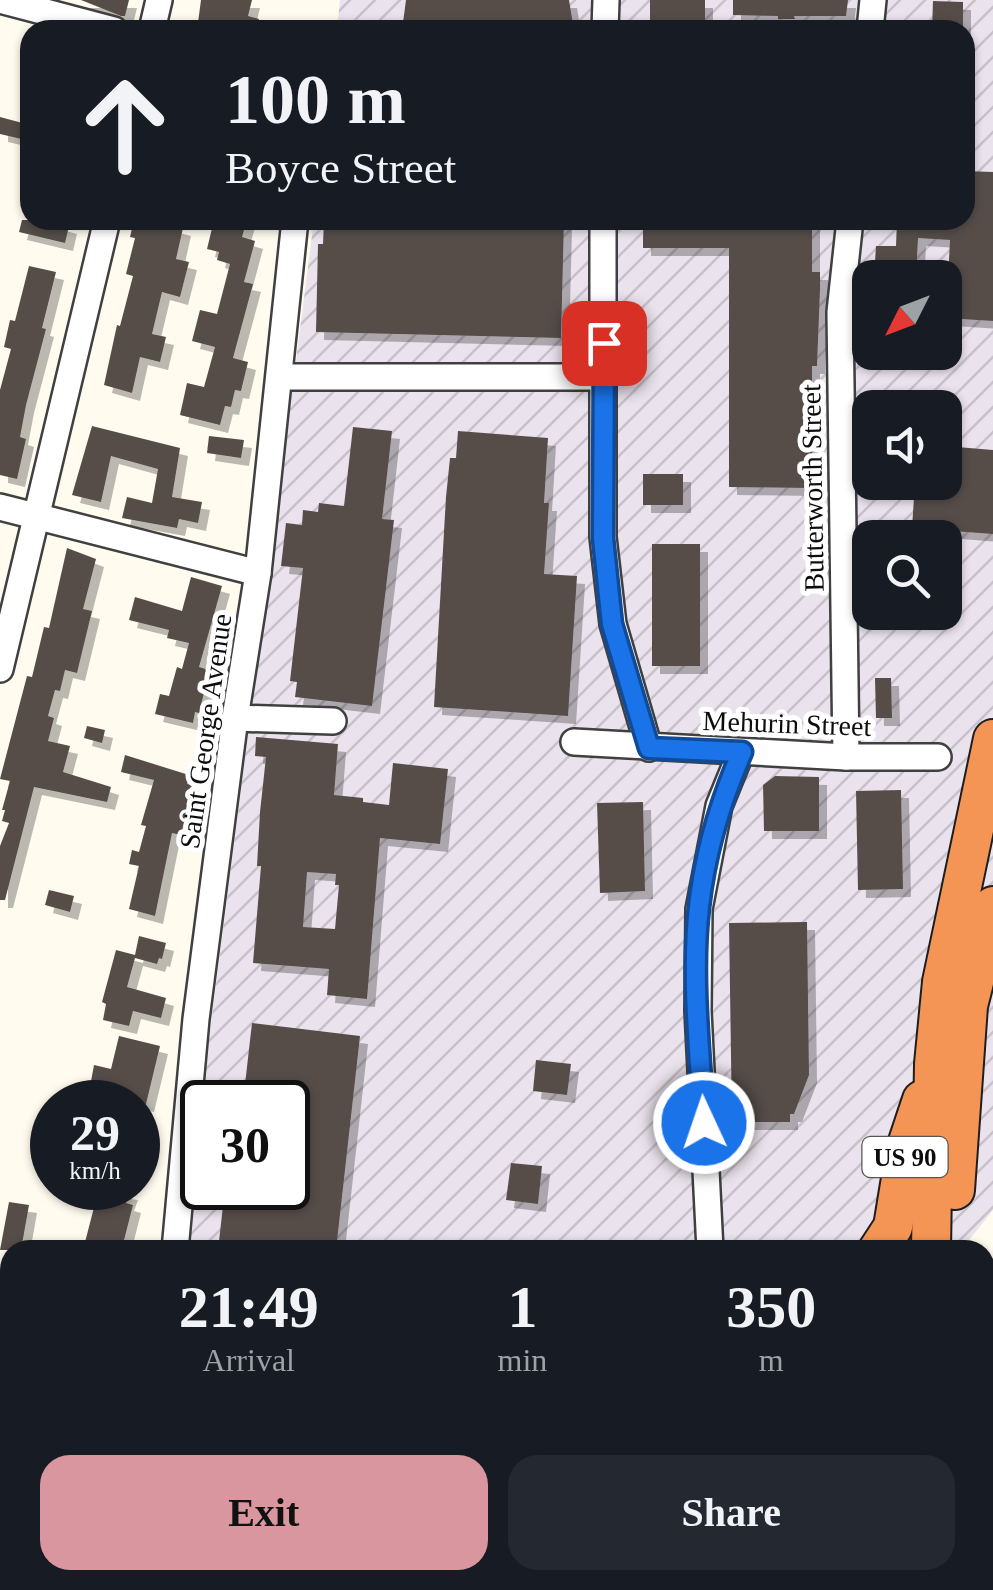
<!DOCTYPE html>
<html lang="en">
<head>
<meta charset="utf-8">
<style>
  :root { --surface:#171b24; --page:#242831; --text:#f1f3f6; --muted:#9ea1a6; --accent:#da969f }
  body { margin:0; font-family:"Times New Roman",serif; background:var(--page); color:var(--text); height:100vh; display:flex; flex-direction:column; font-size:38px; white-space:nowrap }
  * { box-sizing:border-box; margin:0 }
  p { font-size:32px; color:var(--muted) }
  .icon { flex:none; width:55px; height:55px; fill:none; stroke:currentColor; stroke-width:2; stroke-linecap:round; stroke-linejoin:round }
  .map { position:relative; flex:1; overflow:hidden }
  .drawer { position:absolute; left:0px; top:1240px; width:995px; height:350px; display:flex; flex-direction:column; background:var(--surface); border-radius:30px 30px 0 0; box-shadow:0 2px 8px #0004 }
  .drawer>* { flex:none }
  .banner { position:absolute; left:20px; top:20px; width:955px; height:210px; border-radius:30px; box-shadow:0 2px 8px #0004; background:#171b24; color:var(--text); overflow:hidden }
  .needle { width:65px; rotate:228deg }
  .tools { position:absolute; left:852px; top:260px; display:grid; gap:20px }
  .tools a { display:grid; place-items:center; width:110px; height:110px; border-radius:20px; background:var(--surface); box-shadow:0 2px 8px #0004; font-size:50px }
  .speed { position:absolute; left:30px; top:1080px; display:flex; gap:20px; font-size:50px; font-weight:700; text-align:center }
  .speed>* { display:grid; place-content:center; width:130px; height:130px; border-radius:50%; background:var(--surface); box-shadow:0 2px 8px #0004; line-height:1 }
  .speed small { font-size:25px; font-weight:400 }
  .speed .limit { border:5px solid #111; border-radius:15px; background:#fff; color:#111 }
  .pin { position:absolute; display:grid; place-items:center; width:85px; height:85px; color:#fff; margin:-42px; border-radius:20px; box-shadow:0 5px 15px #0006 }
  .me { position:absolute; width:110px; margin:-55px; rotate:357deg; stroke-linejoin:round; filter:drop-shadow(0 0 8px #0008) }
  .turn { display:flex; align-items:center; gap:35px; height:210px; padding:0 40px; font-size:45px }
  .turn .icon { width:130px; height:130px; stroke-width:2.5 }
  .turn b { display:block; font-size:70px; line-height:85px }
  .eta { display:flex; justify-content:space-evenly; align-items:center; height:170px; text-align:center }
  .eta b { font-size:60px; font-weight:600; line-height:70px }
  .primary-button { display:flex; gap:20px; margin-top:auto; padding:20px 40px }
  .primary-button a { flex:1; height:115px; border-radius:30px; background:var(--accent); color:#111; font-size:40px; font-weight:600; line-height:115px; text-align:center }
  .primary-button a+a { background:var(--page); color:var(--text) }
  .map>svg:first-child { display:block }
</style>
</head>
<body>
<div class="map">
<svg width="993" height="1590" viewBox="0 0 993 1590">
  <defs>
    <pattern id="industrial-furrows" width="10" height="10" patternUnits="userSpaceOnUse" patternTransform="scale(2.5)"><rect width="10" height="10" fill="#eae2ec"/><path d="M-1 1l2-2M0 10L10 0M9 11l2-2" fill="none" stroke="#c8c1c9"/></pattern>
    <filter id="shadow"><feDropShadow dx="8" dy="8" stdDeviation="0" flood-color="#0004"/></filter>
  </defs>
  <rect width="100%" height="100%" fill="#fffbee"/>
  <!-- industrial -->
  <g fill="url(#industrial-furrows)" fill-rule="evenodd">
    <path d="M340 0H993V1210L961 1250H182L314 220H965V30H337ZM870 278H945V352H870ZM870 408H945V482H870ZM870 538H945V612H870ZM202 1102H288V1188H202Z"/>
    <path d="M10 1535V1580H946L948 1590H0V1568Z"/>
  </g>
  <!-- building -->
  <g fill="#564e4a" fill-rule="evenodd" filter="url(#shadow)">
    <path d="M81 0H129L125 16H121Z"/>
    <path d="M201 0H252L248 16 259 19 256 30H197Z"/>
    <path d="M406 0H569L574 30H402Z"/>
    <rect x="650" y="0" width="55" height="30"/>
    <path d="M733 0H848L846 16H794L795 19H778V16L733 15Z"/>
    <path d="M933 1 963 2V30H932Z"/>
    <path d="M0 117 30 125V141L0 134Z"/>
    <path d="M965 171 993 172V321L946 318 950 240 918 238 916 278H874L876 246H896L897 220H965Z"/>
    <path d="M22 220H47L69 226 65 243 19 232Z"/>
    <path d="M134 220H152L183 228 176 259 189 262 180 297 162 292 152 334 166 337 160 362 140 357 132 393 104 385 117 325 120 326 133 276 126 274 135 238 130 237Z"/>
    <path d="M214 220H247L242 237 255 241 244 282 253 284 233 358 248 362 241 391 235 390 231 407 225 406 220 425 180 415 187 383 204 387 215 347 192 341 200 310 217 314 230 264 217 260 219 252 207 249Z"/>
    <path d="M324 220H564L561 338 316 332 318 244H323Z"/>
    <path d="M643 220H812V272H820V290L817 366H812V488L729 487V248H643Z"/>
    <path d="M29 266 56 272 42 328 46 329 26 405 20 437 26 439 17 479 0 475V390L11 349 4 347 10 320 15 321Z"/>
    <path d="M92 426 180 448 172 497 202 502 198 523 179 519 177 528 122 518 127 497 152 503 158 469 111 456 101 502 72 495Z"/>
    <path d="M353 427 392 431 382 519 394 520 372 706 295 697 297 682 290 681 303 568 281 566 286 523 302 525 303 510 318 512 319 503 344 506Z"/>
    <path d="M458 431 548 438 544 503H549L544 574 577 576 568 716 434 707 446 497 450 458H456Z"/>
    <path d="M209 436 244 440 241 458 207 453Z"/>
    <path d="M945 446 993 450V534L912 528 915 482H945Z"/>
    <rect x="643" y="474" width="40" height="31"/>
    <rect x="652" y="544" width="48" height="122"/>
    <path d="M67 548 96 559 83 609 92 611 77 673 65 670 60 691 55 690 48 716 54 718 48 741 70 746 63 772 111 787 107 802 34 787 5 900H0V846L9 823 2 821 5 810H2L10 781 0 779 27 676 32 677 44 627 49 628Z"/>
    <path d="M191 577 222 586 199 667 209 670 208 677 199 713 195 712 193 723 155 714 160 694 169 696 177 667 182 669 189 643 167 638 169 630 129 620 135 597 182 611Z"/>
    <path d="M875 678H891L892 718H876Z"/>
    <path d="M87 726 105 730 102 743 84 738Z"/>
    <path d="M256 737 338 744 334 795 363 798V802L389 805 393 763 448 769 440 844 380 838 367 999 327 995 329 969 253 963 261 866H257L260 812 266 757 255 756ZM307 872 336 874 335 885H339L335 929 303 927Z"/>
    <path d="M125 755 189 775 187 784 192 785 181 835 172 833 155 916 129 909 139 866 129 864 132 850 139 852 146 826 141 825 154 780 121 772Z"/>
    <path d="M775 776 819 777V831H764L763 785Z"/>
    <path d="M901 790 903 889 858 890 856 791Z"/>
    <path d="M643 802 645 891 600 893 597 803Z"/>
    <path d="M49 890 74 896 70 912 45 905Z"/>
    <path d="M807 922 809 1075 794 1114H790V1122H732L729 923Z"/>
    <path d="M139 936 166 943 162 959 159 958 157 964 135 958 127 987 166 998 161 1018 133 1011 129 1026 103 1020 106 1004 102 1002 116 950 135 955Z"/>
    <path d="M252 1023 360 1036 336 1250H218L225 1188H288V1102H243Z"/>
    <path d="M119 1036 160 1046 146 1104 89 1092 94 1065 111 1069Z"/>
    <path d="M536 1060 571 1064 567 1095 533 1091Z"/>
    <path d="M511 1163 542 1166 538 1204 506 1200Z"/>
    <path d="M99 1188 130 1192 126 1203 133 1205 122 1248 118 1247 117 1250H83Z"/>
    <path d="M9 1202 29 1205 21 1250H0Z"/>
  </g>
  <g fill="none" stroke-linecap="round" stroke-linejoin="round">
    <!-- minor casing -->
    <g stroke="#404040" stroke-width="30">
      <g id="minor">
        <path d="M0 0 114 30"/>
        <path d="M152 30 159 0"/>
        <path d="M605 30 606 0"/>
        <path d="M870 30 873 0"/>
        <path d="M603 220V537L613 624 649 748"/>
        <path d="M281 377H605"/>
        <path d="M0 507 258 573"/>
        <path d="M0 669 107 220"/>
        <path d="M235 718 333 721"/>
        <path d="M574 742 846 757H938"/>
        <path d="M846 757 840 312 850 220"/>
        <path d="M175 1250 196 1019 235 718 258 573 295 220"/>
        <path d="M710 1250 698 1011 699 909 719 806 741 752"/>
        <path d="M0 1295 10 1297"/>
      </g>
    </g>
    <!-- major casing -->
    <g stroke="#1e1e1e" stroke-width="38">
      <g id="major">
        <path d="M985 1324H993"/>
        <path d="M985 1391H993"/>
        <path d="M0 1532H10"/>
        <path d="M0 1573 10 1574"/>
      </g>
    </g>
    <!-- highway casing -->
    <g stroke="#1e1e1e" stroke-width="42">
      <g id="highway">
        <path d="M955 1190 968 1006 993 906"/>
        <path d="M878 1250 893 1227 906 1148 922 1100"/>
        <path d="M931 1250 934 1064 942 982 993 739"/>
        <path d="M985 1494 993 1487"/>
        <path d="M984 1580 986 1590"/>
      </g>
    </g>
    <!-- minor -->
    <use href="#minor" stroke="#fff" stroke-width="25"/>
    <!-- major -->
    <use href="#major" stroke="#f9cc63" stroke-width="32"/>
    <!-- highway -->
    <use href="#highway" stroke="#f59555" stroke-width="38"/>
  </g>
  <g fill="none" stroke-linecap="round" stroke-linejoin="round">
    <!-- route casing -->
    <g stroke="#114b97" stroke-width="25">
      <path id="route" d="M604 343 603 538 612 624 649 748 742 752C720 802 705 853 699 907 691 975 700 1055 704 1123"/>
    </g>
    <!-- route -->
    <use href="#route" stroke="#1a73e8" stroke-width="18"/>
  </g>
  <g text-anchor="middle" stroke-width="10" stroke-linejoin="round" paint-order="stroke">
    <!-- shield labels -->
    <rect fill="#fff" stroke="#565656" stroke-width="2.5" x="862.5" y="1137" width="85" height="40" rx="8"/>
    <g font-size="25" font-weight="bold" fill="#0d0d0d">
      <text x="905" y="1166">US 90</text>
    </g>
    <!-- street labels -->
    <g font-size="28" fill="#0d0d0d" stroke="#fff">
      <text transform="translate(812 488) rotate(-91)" y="10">Butterworth Street</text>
      <text transform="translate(787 723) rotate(2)" y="10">Mehurin Street</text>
      <text transform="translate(205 731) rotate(-82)" y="10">Saint George Avenue</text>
    </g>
  </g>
</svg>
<div class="tools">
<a><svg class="needle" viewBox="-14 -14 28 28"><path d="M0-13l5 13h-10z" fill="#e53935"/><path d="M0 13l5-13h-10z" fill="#9ea1a6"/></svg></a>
<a><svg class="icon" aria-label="sound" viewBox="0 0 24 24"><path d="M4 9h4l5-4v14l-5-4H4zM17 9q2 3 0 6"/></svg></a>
<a><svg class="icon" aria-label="search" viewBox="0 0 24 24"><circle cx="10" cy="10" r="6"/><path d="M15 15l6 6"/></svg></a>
</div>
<div class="speed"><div>29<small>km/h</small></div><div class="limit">30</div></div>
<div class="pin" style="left:604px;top:343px;background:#d93025"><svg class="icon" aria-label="arrive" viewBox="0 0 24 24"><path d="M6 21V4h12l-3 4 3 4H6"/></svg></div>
<svg class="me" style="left:704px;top:1123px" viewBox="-20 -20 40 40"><circle r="17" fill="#1a73e8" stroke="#fff" stroke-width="3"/><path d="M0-11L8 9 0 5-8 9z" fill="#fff"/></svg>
<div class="banner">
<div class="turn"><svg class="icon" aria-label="ahead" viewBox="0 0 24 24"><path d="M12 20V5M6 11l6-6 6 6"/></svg><div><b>100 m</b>Boyce Street</div></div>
</div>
<section class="drawer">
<div class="eta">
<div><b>21:49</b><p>Arrival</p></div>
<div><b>1</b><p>min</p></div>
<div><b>350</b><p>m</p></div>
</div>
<div class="primary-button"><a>Exit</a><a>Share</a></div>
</section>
</div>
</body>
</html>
